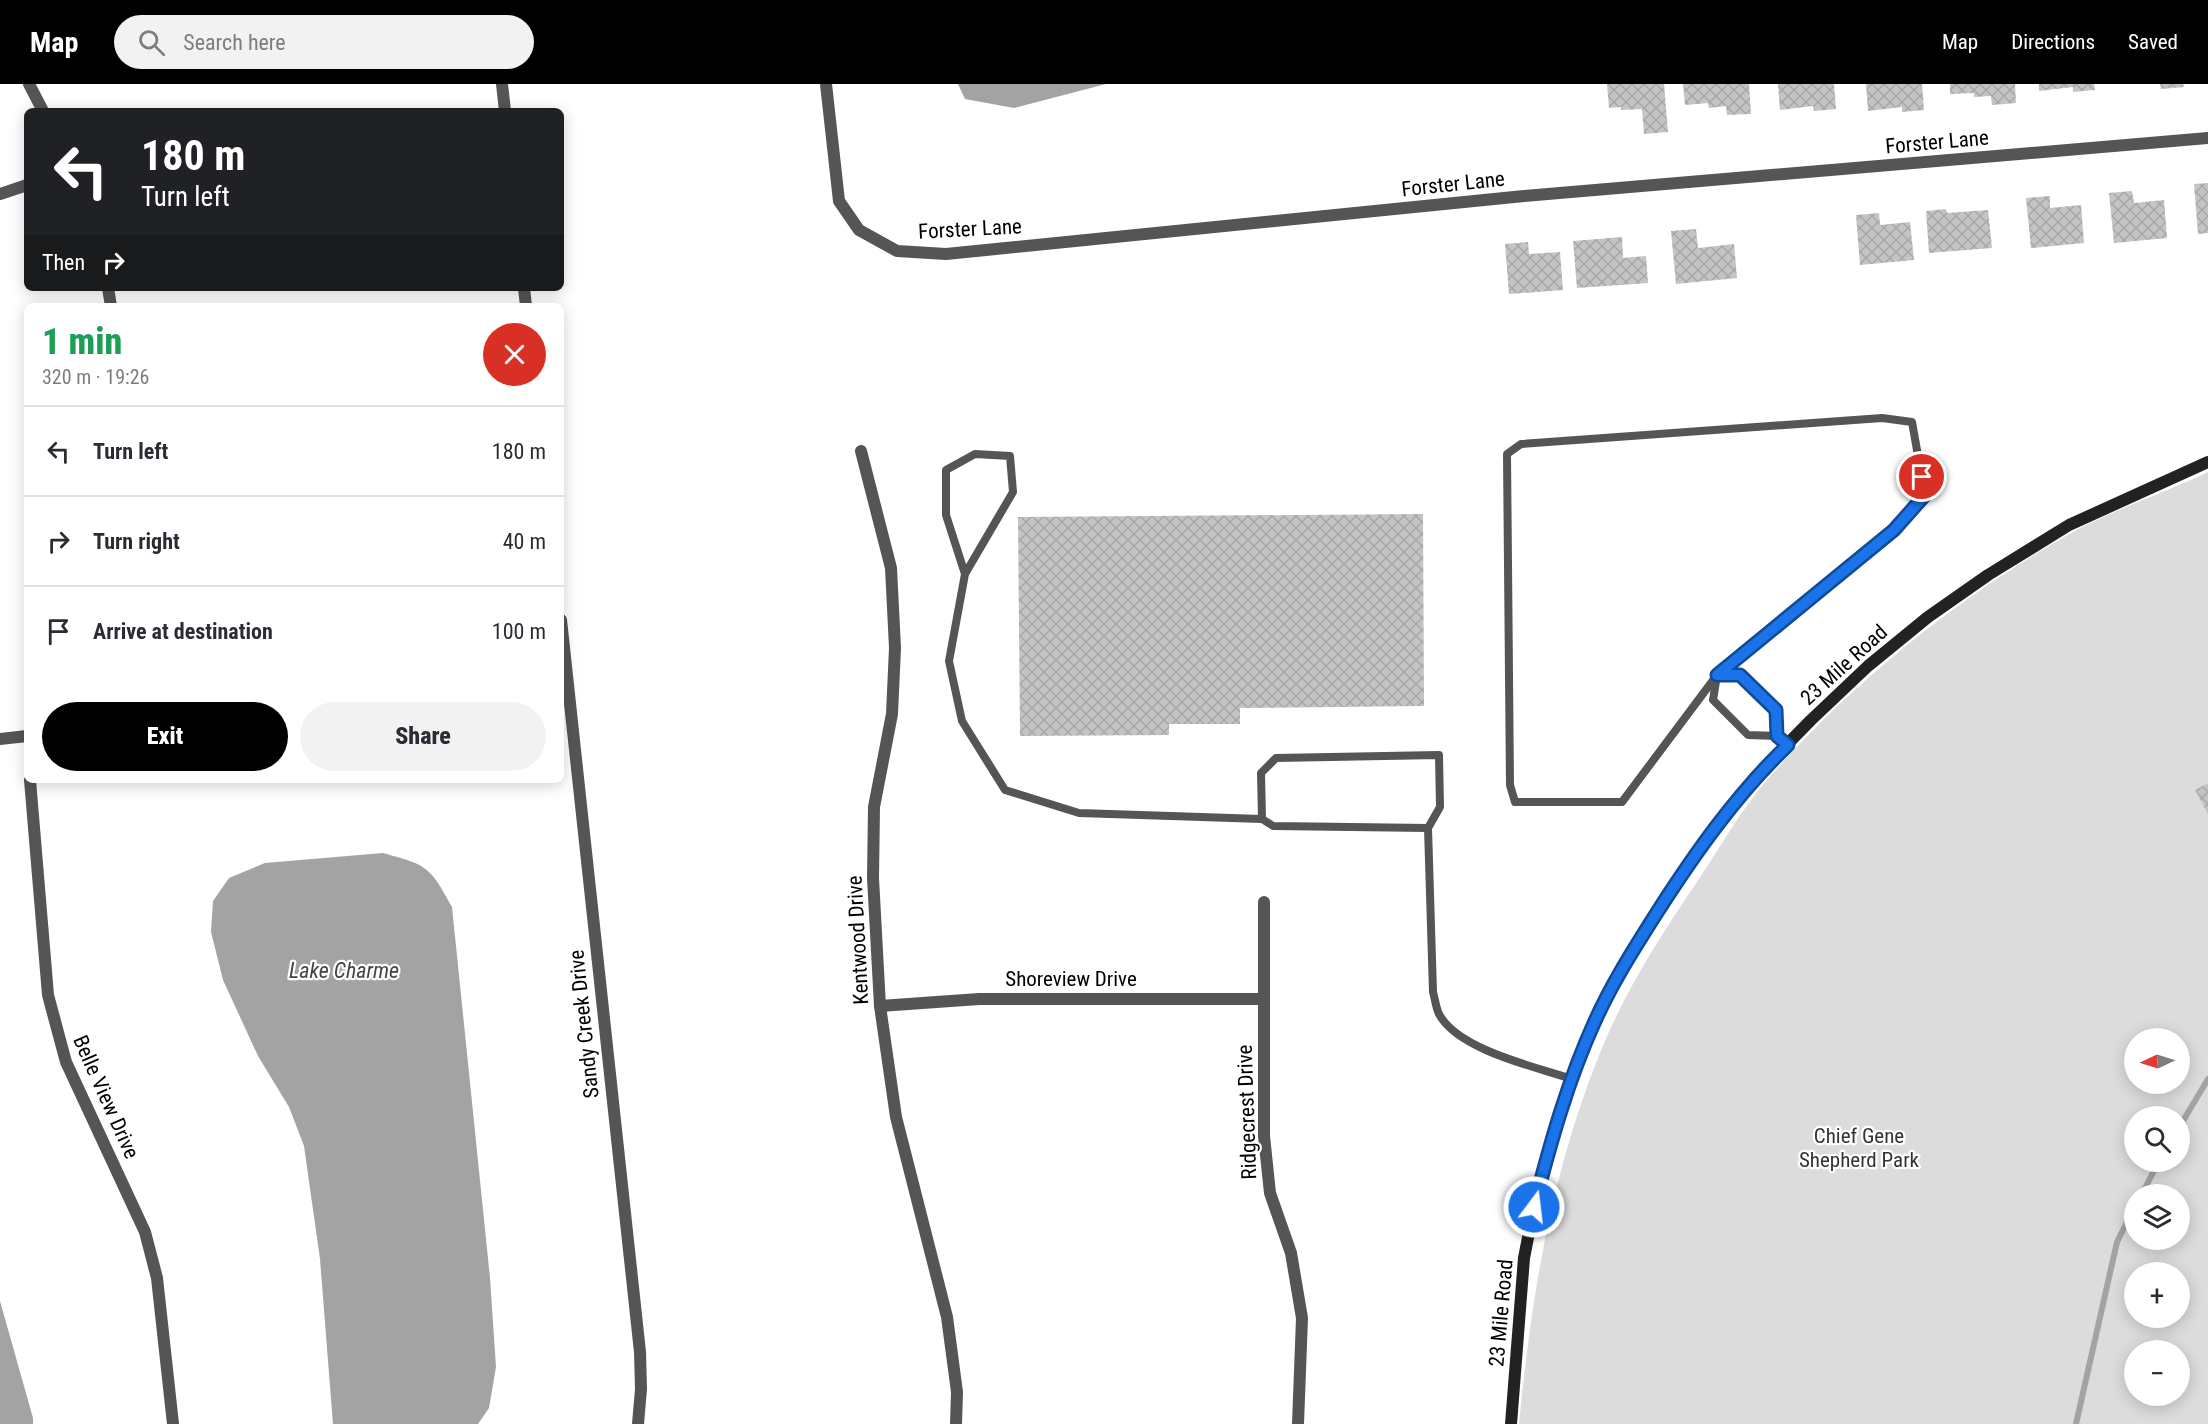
<!DOCTYPE html>
<html lang="en">
<head>
<meta charset="utf-8">
<style>
  :root { --surface:#fff; --page:#f2f2f3; --text:#2b2b33; --muted:#7c7c81; --line:#e1e1e2; --accent:#000 }
  body { margin:0; font-family:"Roboto Condensed",sans-serif; background:var(--page); color:var(--text); height:100vh; display:flex; flex-direction:column; font-size:22px; white-space:nowrap }
  * { box-sizing:border-box; margin:0 }
  p { font-size:20px; color:var(--muted) }
  .icon { flex:none; width:33px; height:33px; fill:none; stroke:currentColor; stroke-width:2; stroke-linecap:round; stroke-linejoin:round }
  .map { position:relative; flex:1; overflow:hidden }
  .panel { position:absolute; left:24px; top:219px; width:540px; height:480px; display:flex; flex-direction:column; background:var(--surface); border-radius:9px; box-shadow:0 3px 15px #0003 }
  .panel>* { flex:none }
  .top-card { position:absolute; left:24px; top:24px; width:540px; height:183px; border-radius:9px; box-shadow:0 3px 15px #0003; background:#202124; color:#fff; overflow:hidden }
  .needle { width:39px; rotate:266deg }
  .buttons { position:absolute; left:2124px; top:944px; display:grid; gap:12px }
  .buttons a { display:grid; place-items:center; width:66px; height:66px; border-radius:50%; background:var(--surface); box-shadow:0 3px 15px #0003; font-size:30px }
  .pin { position:absolute; display:grid; place-items:center; width:51px; height:51px; color:#fff; margin:-26px; border:3px solid #fff; border-radius:50%; box-shadow:0 2px 6px #0007 }
  .me { position:absolute; width:66px; margin:-33px; rotate:15deg; stroke-linejoin:round; filter:drop-shadow(0 0 4px #0008) }
  .turn { display:flex; align-items:center; gap:21px; height:126px; padding:0 18px; font-size:27px }
  .turn .icon { width:78px; height:78px; stroke-width:2.5 }
  .turn b { display:block; font-size:42px; line-height:51px }
  .then { display:flex; align-items:center; height:57px; padding:0 18px; background:#0003; gap:12px; font-size:22px }
  .round { display:grid; place-items:center; flex:none; width:63px; height:63px; border-radius:32px; background:var(--page) }
  .head { display:flex; align-items:center; justify-content:space-between; height:102px; padding:0 18px }
  h1 { font-size:36px; font-weight:800; line-height:45px; color:#1e9e55 }
  .cta { display:flex; gap:12px; margin-top:auto; padding:12px 18px }
  .cta a { flex:1; height:69px; border-radius:36px; background:var(--accent); color:#fff; font-size:24px; font-weight:800; line-height:69px; text-align:center }
  .cta a+a { background:var(--page); color:var(--text) }
  ul { padding:0; list-style:none }
  li { display:flex; align-items:center; gap:18px; height:90px; padding:0 18px; border-top:2px solid var(--line) }
  li div { flex:1 }
  li b { display:block; font-size:22px }
  li em { font-style:normal }
  header { display:flex; align-items:center; gap:36px; box-sizing:border-box; height:84px; padding:0 30px; background:var(--accent); color:#fff }
  header strong { font-size:28px }
  nav { display:flex; gap:33px; margin-inline-start:auto; font-size:21px }
  .search { width:420px; height:54px; background:var(--page); display:flex; align-items:center; gap:15px; box-sizing:border-box; padding:0 21px; border-radius:33px; color:var(--muted); font-size:22px }
  .map>svg:first-child { display:block }
</style>
</head>
<body>
<header>
<strong>Map</strong>
<div class="search"><svg class="icon" aria-label="search" viewBox="0 0 24 24"><circle cx="10" cy="10" r="6"/><path d="M15 15l6 6"/></svg>Search here</div>
<nav><a>Map</a><a>Directions</a><a>Saved</a></nav>
</header>
<div class="map">
<svg width="2208" height="1340" viewBox="0 0 2208 1340">
  <defs>
    <pattern id="building-cross-hatch" width="8" height="8" patternUnits="userSpaceOnUse" patternTransform="scale(1.5)"><rect width="8" height="8" fill="#c4c4c4"/><path d="M0 0l8 8M0 8l8-8" fill="none" stroke="#a7a7a7"/></pattern>
  </defs>
  <rect width="100%" height="100%" fill="#fff"/>
  <!-- park -->
  <path fill="#dcdcdc" fill-rule="evenodd" d="M2208 388V1340H1519C1531 1215 1551 1091 1598 974 1623 910 1660 852 1699 795 1721 762 1741 726 1766 697 1852 598 1957 514 2071 449 2113 426 2164 409 2208 388ZM2134 954H2180V999H2134ZM2134 1032H2180V1077H2134ZM2134 1110H2180V1155H2134ZM2134 1188H2180V1233H2134ZM2134 1266H2180V1311H2134Z"/>
  <!-- water -->
  <g fill="#a3a3a3">
    <path d="M958 0H1106L1014 24 965 15Z"/>
    <path d="M383 769C427 781 430 782 452 823L490 1194 496 1283 489 1324 478 1340H333L320 1175 304 1062 289 1023 258 972 223 896 211 848 213 817 229 794 265 779Z"/>
    <path d="M0 1217 33 1334V1340H0Z"/>
  </g>
  <g fill="none" stroke-linecap="round" stroke-linejoin="round">
    <!-- stream -->
    <g stroke="#a3a3a3" stroke-width="6">
      <path d="M2180 1042 2208 995"/>
      <path d="M2142 1110 2159 1077"/>
      <path d="M2076 1340 2117 1158 2134 1124"/>
    </g>
  </g>
  <!-- building -->
  <g fill="url(#building-cross-hatch)">
    <path d="M1607 0H1664L1668 48 1644 50 1642 25 1621 26V23L1609 24Z"/>
    <path d="M1683 0H1749L1751 30 1727 31 1726 22 1709 24 1708 19 1685 21Z"/>
    <path d="M1778 0H1834L1836 25 1814 27 1813 22 1780 26Z"/>
    <path d="M1866 0H1922L1924 26 1902 28V23L1868 27Z"/>
    <path d="M1950 0H2015L2016 19 1992 21 1991 12 1974 13V9L1950 10Z"/>
    <path d="M2039 0H2094L2095 6 2073 8V3L2039 7Z"/>
    <path d="M2160 0H2183L2184 3 2161 5Z"/>
    <path d="M2208 99V149L2198 150 2194 100Z"/>
    <path d="M2132 107 2134 119 2164 116 2167 154 2114 159 2109 109Z"/>
    <path d="M2050 112V124L2081 121 2084 159 2031 164 2026 114Z"/>
    <path d="M1946 125 1947 129 1988 126 1992 164 1929 169 1926 127Z"/>
    <path d="M1879 129 1880 141 1910 138 1914 176 1860 181 1856 131Z"/>
    <path d="M1696 145 1698 164 1734 160 1737 194 1676 200 1671 147Z"/>
    <path d="M1622 153 1623 174 1646 172 1648 199 1577 204 1573 157Z"/>
    <path d="M1528 158 1529 170 1560 168 1563 206 1509 210 1505 160Z"/>
    <path d="M1423 430 1424 622 1240 624V640H1169V651L1020 652 1018 433Z"/>
    <path d="M2208 699V730L2195 706Z"/>
  </g>
  <g fill="none" stroke-linecap="round" stroke-linejoin="round">
    <!-- service -->
    <g stroke="#555" stroke-width="8">
      <path d="M1882 334 1912 338 1925 411 1894 446 1717 591 1622 718H1515L1510 701 1507 370 1521 360Z"/>
      <path d="M965 490 946 431V386L975 370 1010 372 1013 408 965 490 949 577 962 637 1005 706 1079 729 1262 735"/>
      <path d="M1777 652 1776 626 1740 591H1717L1713 616 1748 651 1777 652 1788 661"/>
      <path d="M1428 744 1440 723 1439 671 1276 674 1261 689 1262 735 1273 742 1428 744 1433 908C1435 915 1436 924 1439 930 1458 966 1536 983 1572 995"/>
    </g>
    <!-- minor -->
    <g stroke="#555" stroke-width="12">
      <path d="M29 0 43 27"/>
      <path d="M502 0 505 27"/>
      <path d="M826 0 839 117 859 146 897 167 946 170 1524 112 2208 54"/>
      <path d="M0 110 27 101"/>
      <path d="M108 204 111 222"/>
      <path d="M524 204 526 222"/>
      <path d="M861 367 891 484 895 564 892 630 874 723 873 794 880 922 896 1033 947 1233 957 1308 956 1340"/>
      <path d="M561 536 640 1268 641 1305 638 1340"/>
      <path d="M0 655 27 652"/>
      <path d="M30 696 48 911 66 978 145 1148 157 1194 173 1340"/>
      <path d="M1264 818V1052L1270 1109 1291 1169 1302 1234 1298 1340"/>
      <path d="M880 922 979 915H1263"/>
    </g>
    <!-- secondary -->
    <path stroke="#222" stroke-width="12" d="M1511 1340 1524 1174 1534 1123 1560 1028 1594 938 1617 892 1704 758 1756 692 1811 636 1868 582 1928 533 1988 491 2069 441 2208 378"/>
  </g>
  <g fill="none" stroke-linecap="round" stroke-linejoin="round">
    <!-- route casing -->
    <g stroke="#114b97" stroke-width="15">
      <path id="route" d="M1534 1123C1550 1060 1568 996 1595 937 1612 899 1634 865 1656 830 1695 769 1736 711 1788 661L1777 652 1776 626 1740 591H1717L1894 446 1925 411 1922 393"/>
    </g>
    <!-- route -->
    <use href="#route" stroke="#1a73e8" stroke-width="10"/>
  </g>
  <g text-anchor="middle" stroke-width="4.5" stroke-linejoin="round" paint-order="stroke">
    <!-- street labels -->
    <g font-size="21" fill="#000" stroke="#fff">
      <text transform="translate(1937 58) rotate(-5)" y="7">Forster Lane</text>
      <text transform="translate(1453 100) rotate(-6)" y="7">Forster Lane</text>
      <text transform="translate(970 145) rotate(-3)" y="7">Forster Lane</text>
      <text transform="translate(1844 581) rotate(-42)" y="7">23 Mile Road</text>
      <text transform="translate(858 856) rotate(-93)" y="7">Kentwood Drive</text>
      <text x="1071" y="902">Shoreview Drive</text>
      <text transform="translate(584 940) rotate(-96)" y="7">Sandy Creek Drive</text>
      <text transform="translate(106 1013) rotate(66)" y="7">Belle View Drive</text>
      <text transform="translate(1247 1028) rotate(-92)" y="7">Ridgecrest Drive</text>
      <text transform="translate(1501 1229) rotate(-85)" y="7">23 Mile Road</text>
    </g>
    <!-- park labels -->
    <g font-size="21" fill="#333" stroke="#fff">
      <text x="1859" y="1059">Chief Gene<tspan x="1859" dy="24">Shepherd Park</tspan></text>
    </g>
    <!-- water labels -->
    <g font-size="22" font-style="italic" fill="#444" stroke="#fff">
      <text x="344" y="894">Lake Charme</text>
    </g>
  </g>
</svg>
<div class="buttons">
<a><svg class="needle" viewBox="-14 -14 28 28"><path d="M0-13l5 13h-10z" fill="#e53935"/><path d="M0 13l5-13h-10z" fill="#7c7c81"/></svg></a>
<a><svg class="icon" aria-label="search" viewBox="0 0 24 24"><circle cx="10" cy="10" r="6"/><path d="M15 15l6 6"/></svg></a>
<a><svg class="icon" aria-label="layers" viewBox="0 0 24 24"><path d="M12 4l9 5-9 5-9-5zM3 14l9 5 9-5"/></svg></a>
<a>+</a>
<a>−</a>
</div>
<div class="pin" style="left:1922px;top:393px;background:#d93025"><svg class="icon" aria-label="arrive" viewBox="0 0 24 24"><path d="M6 21V4h12l-3 4 3 4H6"/></svg></div>
<svg class="me" style="left:1534px;top:1123px" viewBox="-20 -20 40 40"><circle r="17" fill="#1a73e8" stroke="#fff" stroke-width="3"/><path d="M0-11L8 9 0 5-8 9z" fill="#fff"/></svg>
<div class="top-card">
<div class="turn"><svg class="icon" aria-label="left" viewBox="0 0 24 24"><path d="M17 20v-9H6M10 6l-5 5 5 5"/></svg><div><b>180 m</b>Turn left</div></div>
<div class="then">Then<svg class="icon" aria-label="right" viewBox="0 0 24 24"><path d="M7 20v-9h11M14 6l5 5-5 5"/></svg></div>
</div>
<section class="panel">
<div class="head"><div><h1>1 min</h1><p>320 m · 19:26</p></div><a class="round" style="background:#d93025;color:#fff"><svg class="icon" aria-label="close" viewBox="0 0 24 24"><path d="M6 6l12 12M18 6L6 18"/></svg></a></div>
<ul>
<li><svg class="icon" aria-label="left" viewBox="0 0 24 24"><path d="M17 20v-9H6M10 6l-5 5 5 5"/></svg><div><b>Turn left</b></div><em>180 m</em></li>
<li><svg class="icon" aria-label="right" viewBox="0 0 24 24"><path d="M7 20v-9h11M14 6l5 5-5 5"/></svg><div><b>Turn right</b></div><em>40 m</em></li>
<li><svg class="icon" aria-label="arrive" viewBox="0 0 24 24"><path d="M6 21V4h12l-3 4 3 4H6"/></svg><div><b>Arrive at destination</b></div><em>100 m</em></li>
</ul>
<div class="cta"><a>Exit</a><a>Share</a></div>
</section>
</div>
</body>
</html>
